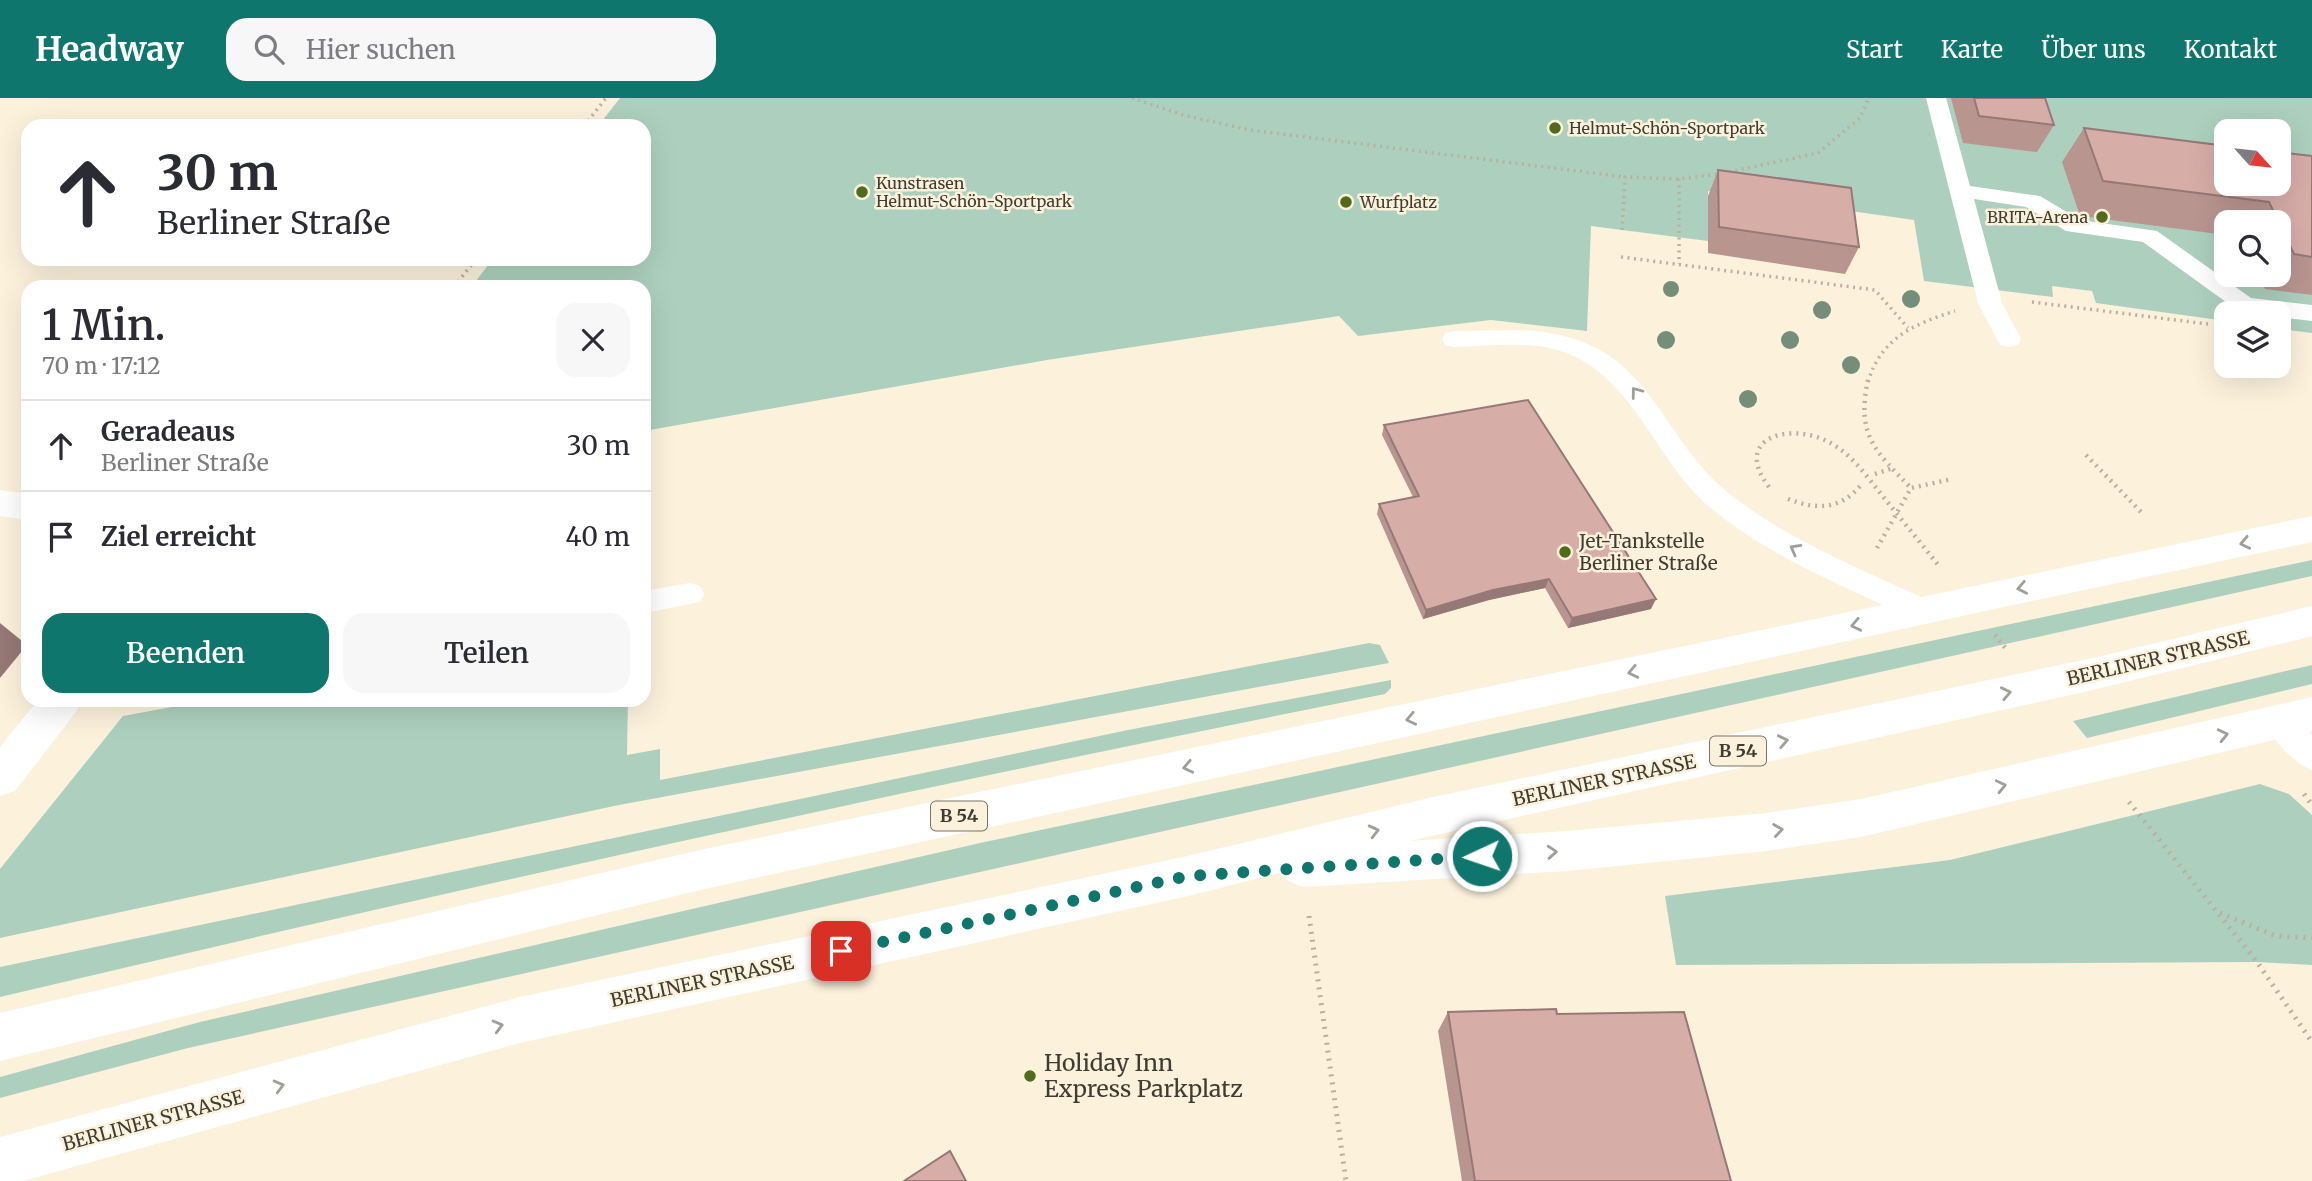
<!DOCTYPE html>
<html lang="de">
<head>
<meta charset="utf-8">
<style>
  :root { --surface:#fff; --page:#f7f7f7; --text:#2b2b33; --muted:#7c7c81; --line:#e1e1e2; --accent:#0f766e }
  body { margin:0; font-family:Merriweather,serif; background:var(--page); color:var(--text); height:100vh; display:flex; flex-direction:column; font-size:26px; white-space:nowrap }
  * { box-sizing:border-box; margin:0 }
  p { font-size:23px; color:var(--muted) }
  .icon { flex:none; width:38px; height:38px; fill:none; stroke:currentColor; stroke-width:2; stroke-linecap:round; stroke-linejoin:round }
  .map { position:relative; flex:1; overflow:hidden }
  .panel { position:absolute; left:21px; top:182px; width:630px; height:427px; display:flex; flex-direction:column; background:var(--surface); border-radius:21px; box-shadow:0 7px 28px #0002 }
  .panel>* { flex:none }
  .top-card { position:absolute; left:21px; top:21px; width:630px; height:147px; border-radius:21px; box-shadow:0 7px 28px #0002; background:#fff; color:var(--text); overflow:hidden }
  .needle { width:46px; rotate:117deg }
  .buttons { position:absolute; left:2214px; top:21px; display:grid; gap:14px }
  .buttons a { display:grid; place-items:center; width:77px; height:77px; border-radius:14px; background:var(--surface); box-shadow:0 7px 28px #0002; font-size:35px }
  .pin { position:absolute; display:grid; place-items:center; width:60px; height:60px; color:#fff; margin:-30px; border-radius:14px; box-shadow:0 4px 10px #0006 }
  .me { position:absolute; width:77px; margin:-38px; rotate:267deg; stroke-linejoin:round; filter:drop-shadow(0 0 5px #0008) }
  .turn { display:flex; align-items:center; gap:24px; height:147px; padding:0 21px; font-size:32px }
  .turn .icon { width:91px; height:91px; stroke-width:2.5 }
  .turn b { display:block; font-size:49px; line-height:60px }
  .round { display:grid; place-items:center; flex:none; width:74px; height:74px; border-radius:21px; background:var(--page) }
  .summary { display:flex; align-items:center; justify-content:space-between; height:119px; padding:0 21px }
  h1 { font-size:42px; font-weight:600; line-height:52px }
  .cta { display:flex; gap:14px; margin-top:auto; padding:14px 21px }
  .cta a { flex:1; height:80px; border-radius:21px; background:var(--accent); color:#fff; font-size:28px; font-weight:600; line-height:80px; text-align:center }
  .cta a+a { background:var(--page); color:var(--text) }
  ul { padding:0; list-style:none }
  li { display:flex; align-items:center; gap:21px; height:91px; padding:0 21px; border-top:2px solid var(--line) }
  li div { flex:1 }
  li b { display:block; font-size:26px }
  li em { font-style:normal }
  header { display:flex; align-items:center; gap:42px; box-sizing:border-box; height:98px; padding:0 35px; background:var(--accent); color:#fff }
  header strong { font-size:33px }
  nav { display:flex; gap:38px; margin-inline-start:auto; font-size:24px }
  .search { width:490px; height:63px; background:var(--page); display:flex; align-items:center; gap:18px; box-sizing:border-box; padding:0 24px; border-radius:21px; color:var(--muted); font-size:26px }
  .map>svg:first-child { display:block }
</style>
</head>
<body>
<header>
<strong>Headway</strong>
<div class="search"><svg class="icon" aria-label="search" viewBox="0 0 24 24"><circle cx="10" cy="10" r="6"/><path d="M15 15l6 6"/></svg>Hier suchen</div>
<nav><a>Start</a><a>Karte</a><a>Über uns</a><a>Kontakt</a></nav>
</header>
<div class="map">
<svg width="2312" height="1083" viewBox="0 0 2312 1083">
  <rect width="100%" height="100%" fill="#fcf2dc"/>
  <!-- green -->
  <g fill="#add0be" fill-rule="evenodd">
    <path d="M620 0H2312V235L2279 231 2278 215H2226V223L2096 205 2092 193 2052 188 2053 199 1924 183 1914 122 1708 93V143L1591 128 1587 233 1491 222 1358 238 1339 218 1047 262 644 333V189H471L493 161H644V28H598ZM2226 33H2278V86H2226ZM2226 124H2278V177H2226Z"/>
    <path d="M2312 462V478L188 950 0 1000V979L200 924 980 745Z"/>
    <path d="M1369 545 1380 547 1389 565 619 707 0 840V771L123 618 210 602H628L627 657 660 651V682Z"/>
    <path d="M2312 567V586L2087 640 2073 623Z"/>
    <path d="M1391 582V590L1385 596C922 688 460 790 0 899V869L1128 632Z"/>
    <path d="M2260 686 2289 696 2312 717V867L2257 864 1676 867 1665 798 1950 762Z"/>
  </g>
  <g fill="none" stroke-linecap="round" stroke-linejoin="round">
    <!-- path-far2 -->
    <g stroke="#b9b1a0" stroke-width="3.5" stroke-dasharray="2 4.5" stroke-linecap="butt">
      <path d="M1132 0 1183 17 1250 32 1625 79"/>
      <path d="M584 28 606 0"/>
      <path d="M1729 74 1818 55 1860 20 1869 0"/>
      <path d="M1679 81V166"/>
      <path d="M1622 132 1625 79 1679 81 1721 76"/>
      <path d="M1621 159 1875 192 1908 230"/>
      <path d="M454 189 476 161"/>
      <path d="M2032 204 2208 226"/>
      <path d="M1868 284C1881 240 1914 226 1955 213"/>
    </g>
    <!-- path-far1 -->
    <g stroke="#b9b1a0" stroke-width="4.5" stroke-dasharray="2 5" stroke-linecap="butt">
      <path d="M1868 282C1856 337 1875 353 1911 390"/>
      <path d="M2086 357 2143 416"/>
      <path d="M1875 376 1893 370"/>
      <path d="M1769 389C1728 335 1800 322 1837 349 1855 361 1868 380 1881 396 1900 420 1920 444 1939 468"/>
      <path d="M1788 401C1817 412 1840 412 1861 387"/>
      <path d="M1877 450 1911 390 1952 381"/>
      <path d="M1995 537 2007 552"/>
    </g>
    <!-- path -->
    <g stroke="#b9b1a0" stroke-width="5" stroke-dasharray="2 6" stroke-linecap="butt">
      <path d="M2304 696 2312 707"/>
      <path d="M2129 704 2257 864 2312 944"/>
      <path d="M2220 815 2276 838 2312 840"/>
      <path d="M1309 818 1346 1083"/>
    </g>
    <!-- lane -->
    <g fill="#fff" fill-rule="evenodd">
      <path d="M1926 0H1946L1970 88 2040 98 2080 122 2157 133 2251 200 2312 207V223L2278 219V215L2237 212 2143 144 2066 133 2026 109 1974 101 2002 205 2021 241 2018 247 2009 249 2000 247 1978 205Z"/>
      <path d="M1525 232C1657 241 1650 335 1736 401 1796 446 1866 473 1933 505L1938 513 1933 521 1923 524 1913 521C1844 488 1772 460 1712 411 1653 363 1632 268 1550 250 1519 244 1485 248 1454 249L1445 247 1442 241 1445 235 1454 233Z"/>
      <path d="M690 485 700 488 704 496 700 504 644 515V493Z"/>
      <path d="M2280 611 2291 615 2312 637V672C2293 665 2273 642 2264 624L2269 615Z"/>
    </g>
    <!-- street -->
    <g fill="#fff" fill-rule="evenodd">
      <path d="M0 392 28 396V422L0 418Z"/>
      <path d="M38 602H82L76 614 15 693 0 698V649Z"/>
    </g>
    <!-- primary -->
    <g fill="#fff" fill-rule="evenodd">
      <path d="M2312 418V444L1999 510 700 792 0 963V915L700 752Z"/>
      <path d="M2312 508V538L2093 592 1409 743 1567 733 1767 715 1861 701 2312 599V633L1861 739 1767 753 1567 773 1303 789 1288 783 1283 774 1188 798 520 945 23 1083H0V1039L520 899 1188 758 1429 700 2093 560Z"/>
    </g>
  </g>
  <!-- trees -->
  <g fill="#758e7a">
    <circle cx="1671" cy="191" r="8"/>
    <circle cx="1911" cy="201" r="9"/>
    <circle cx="1822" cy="212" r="9"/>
    <circle cx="1666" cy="242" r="9"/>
    <circle cx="1790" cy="242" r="9"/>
    <circle cx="1851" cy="267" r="9"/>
    <circle cx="1748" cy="301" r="9"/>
  </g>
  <!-- wall -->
  <g fill="#b99590">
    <path d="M1951 0H2045L2054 27 2037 54 1963 45Z"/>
    <path d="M2084 30 2312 58V197L2265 191 2258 177H2278V124H2226V137L2080 118 2062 64Z"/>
    <path d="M1718 72 1859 149 1845 176 1708 155V98Z"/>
    <path d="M1384 327 1651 511 1568 530 1545 490 1489 502 1423 521 1377 416 1379 406 1413 399 1382 337Z"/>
    <path d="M1448 914 1557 916 1731 1083H1462L1438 933Z"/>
  </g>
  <!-- shaded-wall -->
  <g fill="#967976">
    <path d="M1549 481 1545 490 1489 502 1423 521 1426 512 1493 492Z"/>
    <path d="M1656 501 1651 511 1568 530 1572 520Z"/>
    <path d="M0 525 27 547 0 580Z"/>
  </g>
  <!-- building -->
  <g fill="#d7ada8" stroke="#967976" stroke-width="2">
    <path d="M1974 0H2045L2054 27 1979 18Z"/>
    <path d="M2084 30 2226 48V86H2278V54L2312 58V159L2294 156 2269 104 2103 83Z"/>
    <path d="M1718 72 1851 90 1859 149 1719 129Z"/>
    <path d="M1528 302 1656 501 1572 520 1549 481 1493 492 1426 512 1379 406 1419 398 1384 327Z"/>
    <path d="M1556 911 1557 916 1684 914 1731 1083H1475L1448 914Z"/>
    <path d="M950 1053 966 1083H904Z"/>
  </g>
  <!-- one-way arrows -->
  <defs><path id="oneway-chevron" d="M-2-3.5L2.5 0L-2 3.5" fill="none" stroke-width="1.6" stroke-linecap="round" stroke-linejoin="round" transform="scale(1.75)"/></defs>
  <g stroke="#a09e99">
    <use href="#oneway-chevron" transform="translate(1636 294) rotate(-127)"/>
    <use href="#oneway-chevron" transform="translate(2245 445) rotate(168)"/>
    <use href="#oneway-chevron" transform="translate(1795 451) rotate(-151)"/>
    <use href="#oneway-chevron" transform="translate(2022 490) rotate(169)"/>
    <use href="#oneway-chevron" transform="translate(1856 527) rotate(168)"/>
    <use href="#oneway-chevron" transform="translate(1633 574) rotate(168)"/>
    <use href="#oneway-chevron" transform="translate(2006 595) rotate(-12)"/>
    <use href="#oneway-chevron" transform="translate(1411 621) rotate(168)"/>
    <use href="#oneway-chevron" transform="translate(2223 637) rotate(-13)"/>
    <use href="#oneway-chevron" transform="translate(1783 643) rotate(-12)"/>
    <use href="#oneway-chevron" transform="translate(1188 669) rotate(168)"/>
    <use href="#oneway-chevron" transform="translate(2001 688) rotate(-13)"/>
    <use href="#oneway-chevron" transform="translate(1778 732) rotate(-8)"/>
    <use href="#oneway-chevron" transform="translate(1374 733) rotate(-14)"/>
    <use href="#oneway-chevron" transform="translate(1552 754) rotate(-4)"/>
    <use href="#oneway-chevron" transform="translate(498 928) rotate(-15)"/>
    <use href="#oneway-chevron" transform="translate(279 988) rotate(-15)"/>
  </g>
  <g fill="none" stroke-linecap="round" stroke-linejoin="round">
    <!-- route -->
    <path stroke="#0f766e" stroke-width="12" stroke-dasharray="0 21.6" d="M841 853 1188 778 1482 758"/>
  </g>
  <!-- markers -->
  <g fill="#516a1b" stroke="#fcf2dc" stroke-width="2.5">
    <circle cx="1555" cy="30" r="7"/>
    <circle cx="862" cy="94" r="7"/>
    <circle cx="1346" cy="104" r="7"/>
    <circle cx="2102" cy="119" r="7"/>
    <circle cx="1565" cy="454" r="7"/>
    <circle cx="1030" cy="978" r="7"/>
  </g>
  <g text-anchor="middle" stroke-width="5" stroke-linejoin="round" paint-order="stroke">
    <!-- far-poi labels -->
    <g font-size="16" fill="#403c33" stroke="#fcf2dc" text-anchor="start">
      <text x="1569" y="36">Helmut-Schön-Sportpark</text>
      <text x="876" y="91">Kunstrasen<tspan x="876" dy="18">Helmut-Schön-Sportpark</tspan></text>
      <text x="1360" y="110">Wurfplatz</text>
      <text x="2088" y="125" text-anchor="end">BRITA-Arena</text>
    </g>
    <!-- shield labels -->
    <g fill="#fcf2dc" stroke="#787366" stroke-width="2">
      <rect x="1710" y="638.5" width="56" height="29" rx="5"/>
      <rect x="931" y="703.5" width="56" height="29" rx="5"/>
    </g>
    <g font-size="18" font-weight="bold" fill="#403c33">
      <text x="1738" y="659">B 54</text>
      <text x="959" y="724">B 54</text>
    </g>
    <!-- poi labels -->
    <g font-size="19" fill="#403c33" stroke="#fcf2dc" text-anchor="start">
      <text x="1579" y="450">Jet-Tankstelle<tspan x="1579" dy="22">Berliner Straße</tspan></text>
    </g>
    <!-- street labels -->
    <g font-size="19" fill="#403c33" stroke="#fcf2dc">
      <text transform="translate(2158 560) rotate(-13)" y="7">BERLINER STRASSE</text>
      <text transform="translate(1604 682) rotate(-12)" y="7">BERLINER STRASSE</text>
      <text transform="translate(702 883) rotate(-12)" y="7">BERLINER STRASSE</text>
      <text transform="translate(153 1022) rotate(-15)" y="7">BERLINER STRASSE</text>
    </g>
    <!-- near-poi labels -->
    <g font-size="23" fill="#403c33" stroke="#fcf2dc" text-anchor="start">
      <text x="1044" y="973">Holiday Inn<tspan x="1044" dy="26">Express Parkplatz</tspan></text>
    </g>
  </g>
</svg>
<div class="buttons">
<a><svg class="needle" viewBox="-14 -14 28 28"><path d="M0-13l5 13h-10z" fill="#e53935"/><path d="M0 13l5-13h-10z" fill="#7c7c81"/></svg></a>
<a><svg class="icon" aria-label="search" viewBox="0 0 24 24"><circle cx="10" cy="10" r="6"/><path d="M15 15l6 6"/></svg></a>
<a><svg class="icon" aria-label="layers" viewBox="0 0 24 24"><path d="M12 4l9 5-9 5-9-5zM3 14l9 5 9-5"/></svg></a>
</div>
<div class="pin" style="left:841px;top:853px;background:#d93025"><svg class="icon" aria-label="arrive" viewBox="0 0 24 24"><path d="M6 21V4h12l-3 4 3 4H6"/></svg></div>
<svg class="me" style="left:1482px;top:758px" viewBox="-20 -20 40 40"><circle r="17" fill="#0f766e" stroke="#fff" stroke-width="3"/><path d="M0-11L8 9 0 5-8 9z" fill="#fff"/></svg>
<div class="top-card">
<div class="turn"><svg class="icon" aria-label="ahead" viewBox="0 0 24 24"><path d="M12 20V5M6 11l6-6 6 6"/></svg><div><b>30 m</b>Berliner Straße</div></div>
</div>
<section class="panel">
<div class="summary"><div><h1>1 Min.</h1><p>70 m · 17:12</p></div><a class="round"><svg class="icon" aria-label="close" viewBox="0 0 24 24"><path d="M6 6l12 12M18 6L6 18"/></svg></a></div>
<ul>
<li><svg class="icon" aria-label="ahead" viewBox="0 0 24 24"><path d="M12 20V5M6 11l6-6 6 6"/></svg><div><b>Geradeaus</b><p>Berliner Straße</p></div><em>30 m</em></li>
<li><svg class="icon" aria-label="arrive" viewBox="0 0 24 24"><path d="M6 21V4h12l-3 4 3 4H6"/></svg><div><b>Ziel erreicht</b></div><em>40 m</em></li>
</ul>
<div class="cta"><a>Beenden</a><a>Teilen</a></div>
</section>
</div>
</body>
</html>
